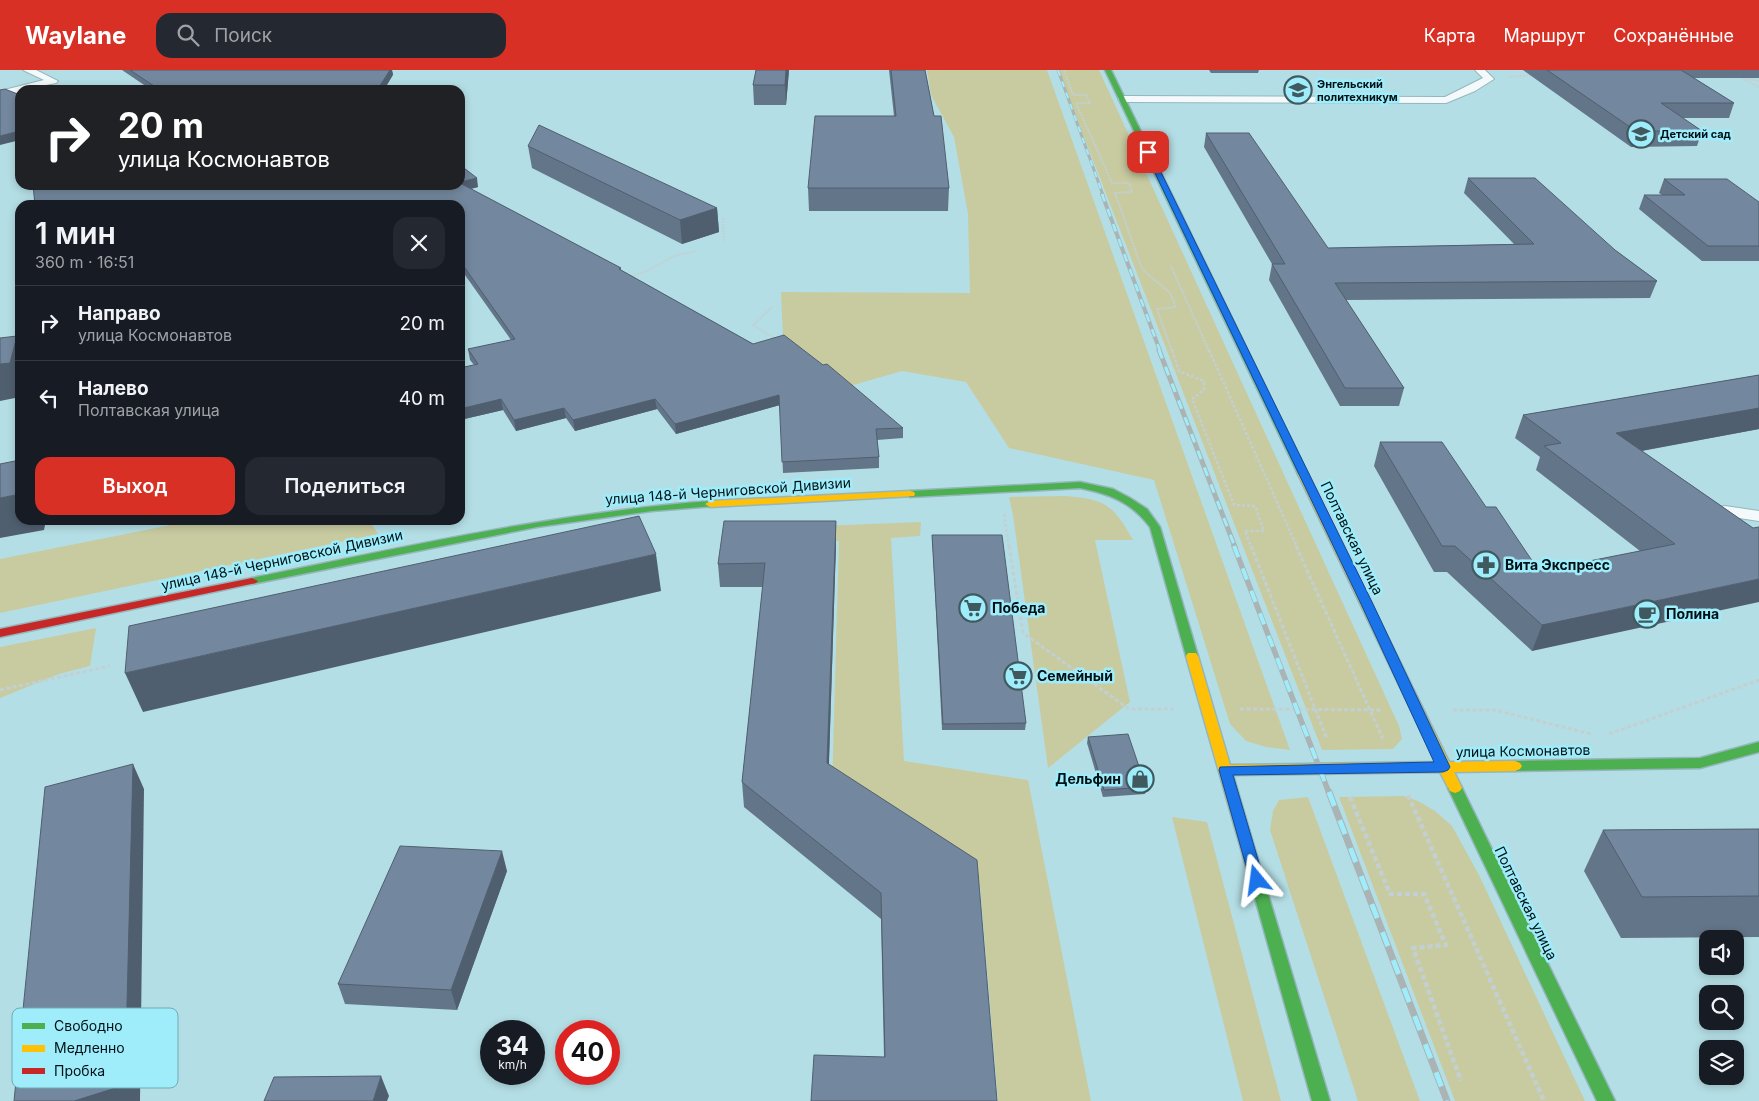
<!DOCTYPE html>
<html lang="ru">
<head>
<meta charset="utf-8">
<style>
  :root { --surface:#171b24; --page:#242831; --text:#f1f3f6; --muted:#9ea1a6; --line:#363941; --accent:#d93025 }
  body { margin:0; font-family:Inter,sans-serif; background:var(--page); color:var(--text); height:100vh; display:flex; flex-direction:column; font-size:19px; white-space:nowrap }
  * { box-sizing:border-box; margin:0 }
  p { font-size:16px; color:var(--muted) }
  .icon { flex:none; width:28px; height:28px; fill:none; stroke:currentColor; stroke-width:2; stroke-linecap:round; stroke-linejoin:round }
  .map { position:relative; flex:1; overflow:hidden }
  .drawer { position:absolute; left:15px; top:130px; width:450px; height:325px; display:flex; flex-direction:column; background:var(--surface); border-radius:15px; box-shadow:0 2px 8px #0003 }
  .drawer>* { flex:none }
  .hud { position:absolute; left:15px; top:15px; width:450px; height:105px; border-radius:15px; box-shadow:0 2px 8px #0003; background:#202124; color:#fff; overflow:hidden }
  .tools { position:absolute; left:1699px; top:860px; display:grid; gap:10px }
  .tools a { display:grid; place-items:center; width:45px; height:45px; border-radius:10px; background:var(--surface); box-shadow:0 2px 8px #0003; font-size:25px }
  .speed { position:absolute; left:480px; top:950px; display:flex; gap:10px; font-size:25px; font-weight:700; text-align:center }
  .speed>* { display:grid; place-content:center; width:65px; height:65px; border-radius:50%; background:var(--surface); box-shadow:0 2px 8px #0003; line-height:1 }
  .speed small { font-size:12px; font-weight:400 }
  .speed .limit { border:8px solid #d22; background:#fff; color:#111 }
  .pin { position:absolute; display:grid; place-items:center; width:42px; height:42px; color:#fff; margin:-21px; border-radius:10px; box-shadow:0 2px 8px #0006 }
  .me { position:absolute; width:55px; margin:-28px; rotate:344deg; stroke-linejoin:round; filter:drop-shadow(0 0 4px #0008) }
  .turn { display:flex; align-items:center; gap:18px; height:105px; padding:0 20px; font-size:22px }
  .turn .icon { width:65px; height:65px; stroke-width:2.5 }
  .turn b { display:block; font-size:35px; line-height:42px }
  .round { display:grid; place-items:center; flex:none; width:52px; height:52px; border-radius:15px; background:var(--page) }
  .overview { display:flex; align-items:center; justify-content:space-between; height:85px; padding:0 20px }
  h1 { font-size:30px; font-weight:600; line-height:38px }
  .cta { display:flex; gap:10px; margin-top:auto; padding:10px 20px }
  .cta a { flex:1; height:58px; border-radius:15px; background:var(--accent); color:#fff; font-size:20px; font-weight:600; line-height:58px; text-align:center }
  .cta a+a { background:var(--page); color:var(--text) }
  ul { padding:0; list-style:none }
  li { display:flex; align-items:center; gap:15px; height:75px; padding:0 20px; border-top:1px solid var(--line) }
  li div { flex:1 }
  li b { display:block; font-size:19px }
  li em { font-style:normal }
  header { display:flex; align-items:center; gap:30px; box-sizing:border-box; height:70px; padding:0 25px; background:var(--accent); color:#fff }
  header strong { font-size:24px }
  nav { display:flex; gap:28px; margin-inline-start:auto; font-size:18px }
  .search { width:350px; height:45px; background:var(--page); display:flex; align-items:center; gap:12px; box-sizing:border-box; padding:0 18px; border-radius:15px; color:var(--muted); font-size:19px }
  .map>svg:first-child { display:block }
</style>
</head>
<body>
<header>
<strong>Waylane</strong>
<div class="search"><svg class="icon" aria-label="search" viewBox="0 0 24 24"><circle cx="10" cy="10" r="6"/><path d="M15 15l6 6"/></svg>Поиск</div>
<nav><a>Карта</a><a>Маршрут</a><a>Сохранённые</a></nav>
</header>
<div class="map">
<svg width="1759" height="1031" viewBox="0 0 1759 1031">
  <rect width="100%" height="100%" fill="#b4dee5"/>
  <!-- green -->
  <g fill="#c8cba0">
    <path d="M927 0H1047L1290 680 1266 677 1246 671 1230 654 1154 410 1009 378 966 312 902 301 843 318 783 267 781 222 970 223 968 144 954 67 931 25Z"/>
    <path d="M1058 0H1099L1399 656 1402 669 1393 679 1322 680Z"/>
    <path d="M1064 426C1105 429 1113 434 1133 470H1095L1130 632 1048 698 1013 445 1009 427Z"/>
    <path d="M196 450H369L378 464 0 543V489Z"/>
    <path d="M921 452 920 466 891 468 904 691 1028 710 1091 1031H998L980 815 832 717 839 471 744 472 746 459Z"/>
    <path d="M96 558 90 596 59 604 0 628V577Z"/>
    <path d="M1403 726 1418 731 1435 741 1452 756 1479 805 1585 1031H1455L1339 727Z"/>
    <path d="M1308 727 1420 1031H1358L1270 760 1273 741 1279 730Z"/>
    <path d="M1172 747 1207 752 1281 1031H1243Z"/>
  </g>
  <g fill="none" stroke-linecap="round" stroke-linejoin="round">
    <!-- lane casing -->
    <g stroke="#94b6bc" stroke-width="2">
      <g id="lane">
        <path d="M23 0H36L58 11 56 13 20 20V22L0 27V21L44 10Z"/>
        <path d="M1475 0H1485L1494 9 1475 21 1446 33 1123 32 1118 29 1123 26 1445 27 1483 8Z"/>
        <path d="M1725 436 1759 441V451L1719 445 1716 441 1719 437Z"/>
      </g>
    </g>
    <!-- fast casing -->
    <g stroke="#94b6bc" stroke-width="3">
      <g id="fast">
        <path d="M1105 0H1111L1308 404 1307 406H1299L1298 404Z"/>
        <path d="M1080 412 1113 419 1130 428 1147 439 1160 457 1198 586 1196 589H1188L1186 586 1150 457C1131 432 1110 424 1080 418L910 427 905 424 910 421Z"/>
        <path d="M710 431 714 432 715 434 714 436 652 441 537 457 252 514 246 511 252 508C404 477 555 443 710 431Z"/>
        <path d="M1759 672V682L1700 698 1515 701 1510 699 1508 696 1510 693 1515 691 1700 688Z"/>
        <path d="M1455 713 1460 715 1462 718 1615 1031H1597L1448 718 1450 715Z"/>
        <path d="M1256 801 1261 803 1263 807 1330 1031H1312L1249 807 1251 803Z"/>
      </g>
    </g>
    <!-- slow casing -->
    <g stroke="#94b6bc" stroke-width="3">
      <g id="slow">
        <path d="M1303 401 1308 404 1449 692 1515 691 1520 693 1522 696 1520 699 1515 701 1454 702 1462 718 1460 721 1455 723 1450 721 1440 702 1233 705 1263 807 1261 811 1256 813 1251 811 1249 807 1186 586 1188 583H1196L1198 586 1230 695 1436 692 1298 404Z"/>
        <path d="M910 421 914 422 915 424 914 426 710 437 705 434 710 431Z"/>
      </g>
    </g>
    <!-- jam casing -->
    <g stroke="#94b6bc" stroke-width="3">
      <path id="jam" d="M252 508 258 511 256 513 0 567V559Z"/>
    </g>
    <!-- path-far3 -->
    <g stroke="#c3d0d2" stroke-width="2" stroke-dasharray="2 1" stroke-linecap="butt">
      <path d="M1064 0 1073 25H1086L1090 33H1076L1112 113H1129L1132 122 1115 123 1142 199 1170 223 1176 237 1157 239 1172 281"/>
      <path d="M1508 7 1534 5"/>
      <path d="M1742 8 1759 17"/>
      <path d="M1745 8 1759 11"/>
      <path d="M723 148 724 172"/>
      <path d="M1171 196 1209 281"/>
      <path d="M629 207 647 201 674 186 696 181"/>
      <path d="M770 273 773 267 753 255 772 237"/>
    </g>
    <!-- path-far2 -->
    <g stroke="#c3d0d2" stroke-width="2.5" stroke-dasharray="3 2" stroke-linecap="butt">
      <path d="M1172 280 1179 301 1204 311V320L1192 329 1234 435 1255 436 1264 461H1245L1251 477"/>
      <path d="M1209 280 1297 477"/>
      <path d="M1004 444 1009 477"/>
    </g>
    <!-- path-far1 -->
    <g stroke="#c3d0d2" stroke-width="3" stroke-dasharray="4 2.5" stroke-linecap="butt">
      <path d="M1009 476 1023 563 1129 639H1174"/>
      <path d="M1251 476 1327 669"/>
      <path d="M1296 476 1383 669"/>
      <path d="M0 620 110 596"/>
      <path d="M1240 639 1382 640"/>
      <path d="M1453 640H1495L1591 664"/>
      <path d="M1609 664 1759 610"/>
    </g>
    <!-- path -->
    <g stroke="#c3d0d2" stroke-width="4.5" stroke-dasharray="5 3" stroke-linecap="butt">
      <path d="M1408 725 1544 1031"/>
      <path d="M1350 727 1390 824H1424L1446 875 1413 878 1461 1011"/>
    </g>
    <!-- lane -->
    <use href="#lane" fill="#f4fafb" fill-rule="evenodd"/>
    <!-- fast -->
    <use href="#fast" fill="#4caf50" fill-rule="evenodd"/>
    <!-- slow -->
    <use href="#slow" fill="#ffc107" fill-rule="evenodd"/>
    <!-- jam -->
    <use href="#jam" fill="#c62828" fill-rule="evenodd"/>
    <!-- rail-far4 casing -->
    <g stroke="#aab4b5" stroke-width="3">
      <path id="rail-far4" d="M1058 0 1103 125"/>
    </g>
    <!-- rail-far3 casing -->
    <g stroke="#aab4b5" stroke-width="4">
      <path id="rail-far3" d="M1102 124 1160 281"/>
    </g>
    <!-- rail-far2 casing -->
    <g stroke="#aab4b5" stroke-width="5">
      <path id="rail-far2" d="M1159 280 1235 477"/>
    </g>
    <!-- rail-far1 casing -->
    <g stroke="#aab4b5" stroke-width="5.5">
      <path id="rail-far1" d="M1234 476 1329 723"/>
    </g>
    <!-- rail casing -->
    <g stroke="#aab4b5" stroke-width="7">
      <path id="rail" d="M1329 722 1447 1031"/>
    </g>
    <!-- rail-far4 -->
    <use href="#rail-far4" stroke="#9fecfa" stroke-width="2" stroke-dasharray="6" stroke-linecap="butt"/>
    <!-- rail-far3 -->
    <use href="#rail-far3" stroke="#9fecfa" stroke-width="2.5" stroke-dasharray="8" stroke-linecap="butt"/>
    <!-- rail-far2 -->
    <use href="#rail-far2" stroke="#9fecfa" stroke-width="3" stroke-dasharray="9" stroke-linecap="butt"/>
    <!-- rail-far1 -->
    <use href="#rail-far1" stroke="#9fecfa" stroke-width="4" stroke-dasharray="12" stroke-linecap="butt"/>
    <!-- rail -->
    <use href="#rail" stroke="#9fecfa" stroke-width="5" stroke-dasharray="15" stroke-linecap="butt"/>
  </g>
  <!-- wall -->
  <g fill="#637588">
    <path d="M122 0H392L393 5 150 19Z"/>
    <path d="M756 0H789L786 35H754L753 15Z"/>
    <path d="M889 0H925L934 46 949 118 948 141H809L808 118 894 46Z"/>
    <path d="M1209 0H1259L1258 3H1211Z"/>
    <path d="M1523 0H1759V8H1694L1734 33 1729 48H1683L1702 61 1697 76 1631 77Z"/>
    <path d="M1206 63 1328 178 1514 174 1464 123 1468 108 1615 180 1657 211 1650 228 1346 230 1404 318 1399 336H1340L1269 210 1272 194 1204 77Z"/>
    <path d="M528 76 717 138 719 162 682 174 532 98Z"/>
    <path d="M1664 109 1759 132V191H1702L1639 139 1644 125H1662L1659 123Z"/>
    <path d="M33 115 478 117 471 119 621 198V200L903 358V368L877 370 879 387V398L783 403 780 335 676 364 657 339 575 361 566 348 516 361 503 340 460 350V298L474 295 470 290 468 279 511 270 460 198V135Z"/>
    <path d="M1759 305V359L1642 381 1753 458 1532 581 1447 502H1434L1374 396 1380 372 1486 437 1539 501 1640 481 1536 400 1540 387 1515 368 1523 345Z"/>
    <path d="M836 451V474L829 694 997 1031 884 987 881 849 744 737 742 712 763 517H720L718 494Z"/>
    <path d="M932 465 1026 653 1025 660H942Z"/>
    <path d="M1088 667 1146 717 1145 724 1103 727 1087 673Z"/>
    <path d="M1759 759V867L1621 868 1584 801 1603 760Z"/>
    <path d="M507 801 457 940 345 934 338 914Z"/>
  </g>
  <!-- shaded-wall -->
  <g fill="#505f6f">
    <path d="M390 0H392L393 5 384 20H377Z"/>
    <path d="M786 0H789L786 35 785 15Z"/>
    <path d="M20 59V70L0 75V66Z"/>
    <path d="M477 108 478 117 461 121 460 112Z"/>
    <path d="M717 138 719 162 682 174 680 150Z"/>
    <path d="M17 266 20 274V327L0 331V294Z"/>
    <path d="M779 325 780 335 676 364 675 354Z"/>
    <path d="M501 329 503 340 460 350V339Z"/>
    <path d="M655 329 657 339 575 361 573 350Z"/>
    <path d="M564 338 566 348 516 361 514 350Z"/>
    <path d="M1759 338V359L1607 387 1616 363Z"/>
    <path d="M20 424V450H72L45 455 44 460 0 468V428Z"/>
    <path d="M836 451V474L828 718 827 693Z"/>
    <path d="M656 484 661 521 143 642 125 603Z"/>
    <path d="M1759 509V532L1532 581 1542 555Z"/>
    <path d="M133 694 144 719 140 1031H74Z"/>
    <path d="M502 781 507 801 457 940 451 920Z"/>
    <path d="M381 1006 389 1026 387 1031H373Z"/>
  </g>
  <!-- building -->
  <g fill="#73889e" stroke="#505f6f">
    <path d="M130 0H390L377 20H146L157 18Z"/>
    <path d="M756 0H786L785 15H753Z"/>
    <path d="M891 0H925L934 46H941L949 118H808L815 46H896Z"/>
    <path d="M1547 0H1681L1734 33H1661L1702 61H1636Z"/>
    <path d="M5 19 20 25V61L0 66V20Z"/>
    <path d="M539 55 717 138 680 150 528 76Z"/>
    <path d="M1206 63H1249L1328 178 1534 174 1468 108H1535L1615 180 1657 211 1335 213 1404 318H1345L1272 194H1285Z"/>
    <path d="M460 95 477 108 460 112Z"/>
    <path d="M1664 109H1727L1759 132V176H1708L1644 125H1685Z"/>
    <path d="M460 113 621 198 619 199 753 274 784 265 823 295 827 294 903 358 876 359 879 387 782 392 779 325 675 354 655 329 573 350 564 338 514 350 501 329 460 339V298L478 294 468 279 515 269 460 191V135H35L33 115H460Z"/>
    <path d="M17 266 10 293 0 294V268Z"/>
    <path d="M1759 305V338L1616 363 1753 458 1759 457V509L1542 555 1455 476H1442L1380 372H1442L1486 437H1496L1539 501 1675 474 1544 376 1561 373 1523 345Z"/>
    <path d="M20 390V424L0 428V394Z"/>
    <path d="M639 446 656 484 125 603 129 556Z"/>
    <path d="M724 451H836L827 693 977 790 997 1031H811L814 985 885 987 881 823 742 712 765 493 718 494Z"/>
    <path d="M932 465H1002L1026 653 943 654Z"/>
    <path d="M1128 664 1146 717 1104 720 1088 667Z"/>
    <path d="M133 694 125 1015 74 1031H14L45 717Z"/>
    <path d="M1759 759V826L1642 827 1603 760Z"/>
    <path d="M400 776 502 781 451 920 338 914Z"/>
    <path d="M381 1006 373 1031H264L274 1007Z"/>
  </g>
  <!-- route -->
  <path fill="#1a73e8" stroke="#114b97" d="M1148 80 1151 82 1373 534 1450 697 1448 700 1443 702 1233 705 1264 810 1262 815 1257 816 1252 815 1250 810 1219 700 1220 697 1434 692 1361 534 1145 82Z"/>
  <!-- icons -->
  <defs>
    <g id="university-ring" transform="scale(1.4375)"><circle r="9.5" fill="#9fecfa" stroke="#3f595e" stroke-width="1.5"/><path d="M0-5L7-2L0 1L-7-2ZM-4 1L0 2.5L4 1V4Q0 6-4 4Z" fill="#3f595e"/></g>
    <g id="school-ring" transform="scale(1.4375)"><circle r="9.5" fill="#9fecfa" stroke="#3f595e" stroke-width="1.5"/><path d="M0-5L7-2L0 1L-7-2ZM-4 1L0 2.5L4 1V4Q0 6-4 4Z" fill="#3f595e"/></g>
    <g id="pharmacy-ring" transform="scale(1.4375)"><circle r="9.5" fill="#9fecfa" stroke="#3f595e" stroke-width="1.5"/><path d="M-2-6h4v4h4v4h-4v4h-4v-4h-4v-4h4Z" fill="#3f595e"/></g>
    <g id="supermarket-ring" transform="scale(1.4375)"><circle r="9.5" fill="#9fecfa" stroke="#3f595e" stroke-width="1.5"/><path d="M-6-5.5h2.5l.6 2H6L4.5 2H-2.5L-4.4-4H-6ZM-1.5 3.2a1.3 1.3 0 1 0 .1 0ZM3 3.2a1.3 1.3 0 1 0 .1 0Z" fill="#3f595e"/></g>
    <g id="cafe-ring" transform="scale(1.4375)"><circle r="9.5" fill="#9fecfa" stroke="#3f595e" stroke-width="1.5"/><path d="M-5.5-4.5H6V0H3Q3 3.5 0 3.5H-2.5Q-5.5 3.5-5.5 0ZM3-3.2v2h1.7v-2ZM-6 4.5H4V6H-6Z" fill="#3f595e"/></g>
    <g id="shop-ring" transform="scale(1.4375)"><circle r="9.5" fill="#9fecfa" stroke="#3f595e" stroke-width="1.5"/><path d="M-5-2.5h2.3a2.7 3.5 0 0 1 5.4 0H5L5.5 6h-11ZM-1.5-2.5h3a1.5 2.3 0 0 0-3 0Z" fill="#3f595e"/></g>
  </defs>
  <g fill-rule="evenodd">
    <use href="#university-ring" x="1298" y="20"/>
    <use href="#school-ring" x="1641" y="64"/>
    <use href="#pharmacy-ring" x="1486" y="495"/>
    <use href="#supermarket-ring" x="973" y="538"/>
    <use href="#cafe-ring" x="1647" y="544"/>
    <use href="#supermarket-ring" x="1018" y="606"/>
    <use href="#shop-ring" x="1140" y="709"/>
  </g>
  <g text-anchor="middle" stroke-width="5" stroke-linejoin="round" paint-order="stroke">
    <!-- far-poi labels -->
    <g font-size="11" font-weight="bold" fill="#001115" stroke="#9fecfa" text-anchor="start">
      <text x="1317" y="18">Энгельский<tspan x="1317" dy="13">политехникум</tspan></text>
      <text x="1660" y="68">Детский сад</text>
    </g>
    <!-- street labels -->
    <g font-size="14" fill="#001115" stroke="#9fecfa">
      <text transform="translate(728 421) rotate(-4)" y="5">улица 148-й Черниговской Дивизии</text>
      <text transform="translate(1352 468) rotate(64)" y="5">Полтавская улица</text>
      <text transform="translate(282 490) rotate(-12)" y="5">улица 148-й Черниговской Дивизии</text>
      <text transform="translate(1523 681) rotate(-1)" y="5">улица Космонавтов</text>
      <text transform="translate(1526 833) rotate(64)" y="5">Полтавская улица</text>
    </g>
    <!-- poi labels -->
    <g font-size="14" font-weight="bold" fill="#001115" stroke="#9fecfa" text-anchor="start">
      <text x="1505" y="500">Вита Экспресс</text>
      <text x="992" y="543">Победа</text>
      <text x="1666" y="549">Полина</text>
      <text x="1037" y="611">Семейный</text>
      <text x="1121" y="714" text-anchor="end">Дельфин</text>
    </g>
  </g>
  <!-- legend -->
  <rect x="12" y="938" width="166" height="80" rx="8" fill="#9fecfa" stroke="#6faab5" stroke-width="1"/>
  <rect x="22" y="953" width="23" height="6" fill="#4caf50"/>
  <rect x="22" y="975" width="23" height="7" fill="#ffc107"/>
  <rect x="22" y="998" width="23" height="6" fill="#c62828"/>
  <g font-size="14" fill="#001115">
    <text x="54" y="961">Свободно</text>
    <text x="54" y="983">Медленно</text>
    <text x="54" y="1006">Пробка</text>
  </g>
</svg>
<div class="tools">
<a><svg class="icon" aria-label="sound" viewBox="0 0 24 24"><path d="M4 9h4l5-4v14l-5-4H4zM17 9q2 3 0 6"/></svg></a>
<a><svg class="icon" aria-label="search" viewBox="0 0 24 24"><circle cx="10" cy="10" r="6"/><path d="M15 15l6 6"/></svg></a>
<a><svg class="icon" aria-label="layers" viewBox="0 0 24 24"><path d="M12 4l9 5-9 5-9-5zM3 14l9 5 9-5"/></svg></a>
</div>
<div class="speed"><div>34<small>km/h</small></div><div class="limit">40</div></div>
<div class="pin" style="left:1148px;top:82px;background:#d93025"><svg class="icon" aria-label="arrive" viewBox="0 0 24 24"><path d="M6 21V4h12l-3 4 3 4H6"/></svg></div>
<svg class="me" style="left:1257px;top:810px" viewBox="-20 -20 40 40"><path d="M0-17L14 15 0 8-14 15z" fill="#1a73e8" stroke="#fff" stroke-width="4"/></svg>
<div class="hud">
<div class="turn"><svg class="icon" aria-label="right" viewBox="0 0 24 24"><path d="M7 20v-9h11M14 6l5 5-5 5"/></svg><div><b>20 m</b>улица Космонавтов</div></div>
</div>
<section class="drawer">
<div class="overview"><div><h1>1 мин</h1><p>360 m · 16:51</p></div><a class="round"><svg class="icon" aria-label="close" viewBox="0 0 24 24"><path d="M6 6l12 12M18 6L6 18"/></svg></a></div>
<ul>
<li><svg class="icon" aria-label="right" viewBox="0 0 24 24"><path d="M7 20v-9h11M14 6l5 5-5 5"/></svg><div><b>Направо</b><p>улица Космонавтов</p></div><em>20 m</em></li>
<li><svg class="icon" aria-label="left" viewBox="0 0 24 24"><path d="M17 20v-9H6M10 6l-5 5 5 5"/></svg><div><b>Налево</b><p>Полтавская улица</p></div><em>40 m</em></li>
</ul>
<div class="cta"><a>Выход</a><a>Поделиться</a></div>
</section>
</div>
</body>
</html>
